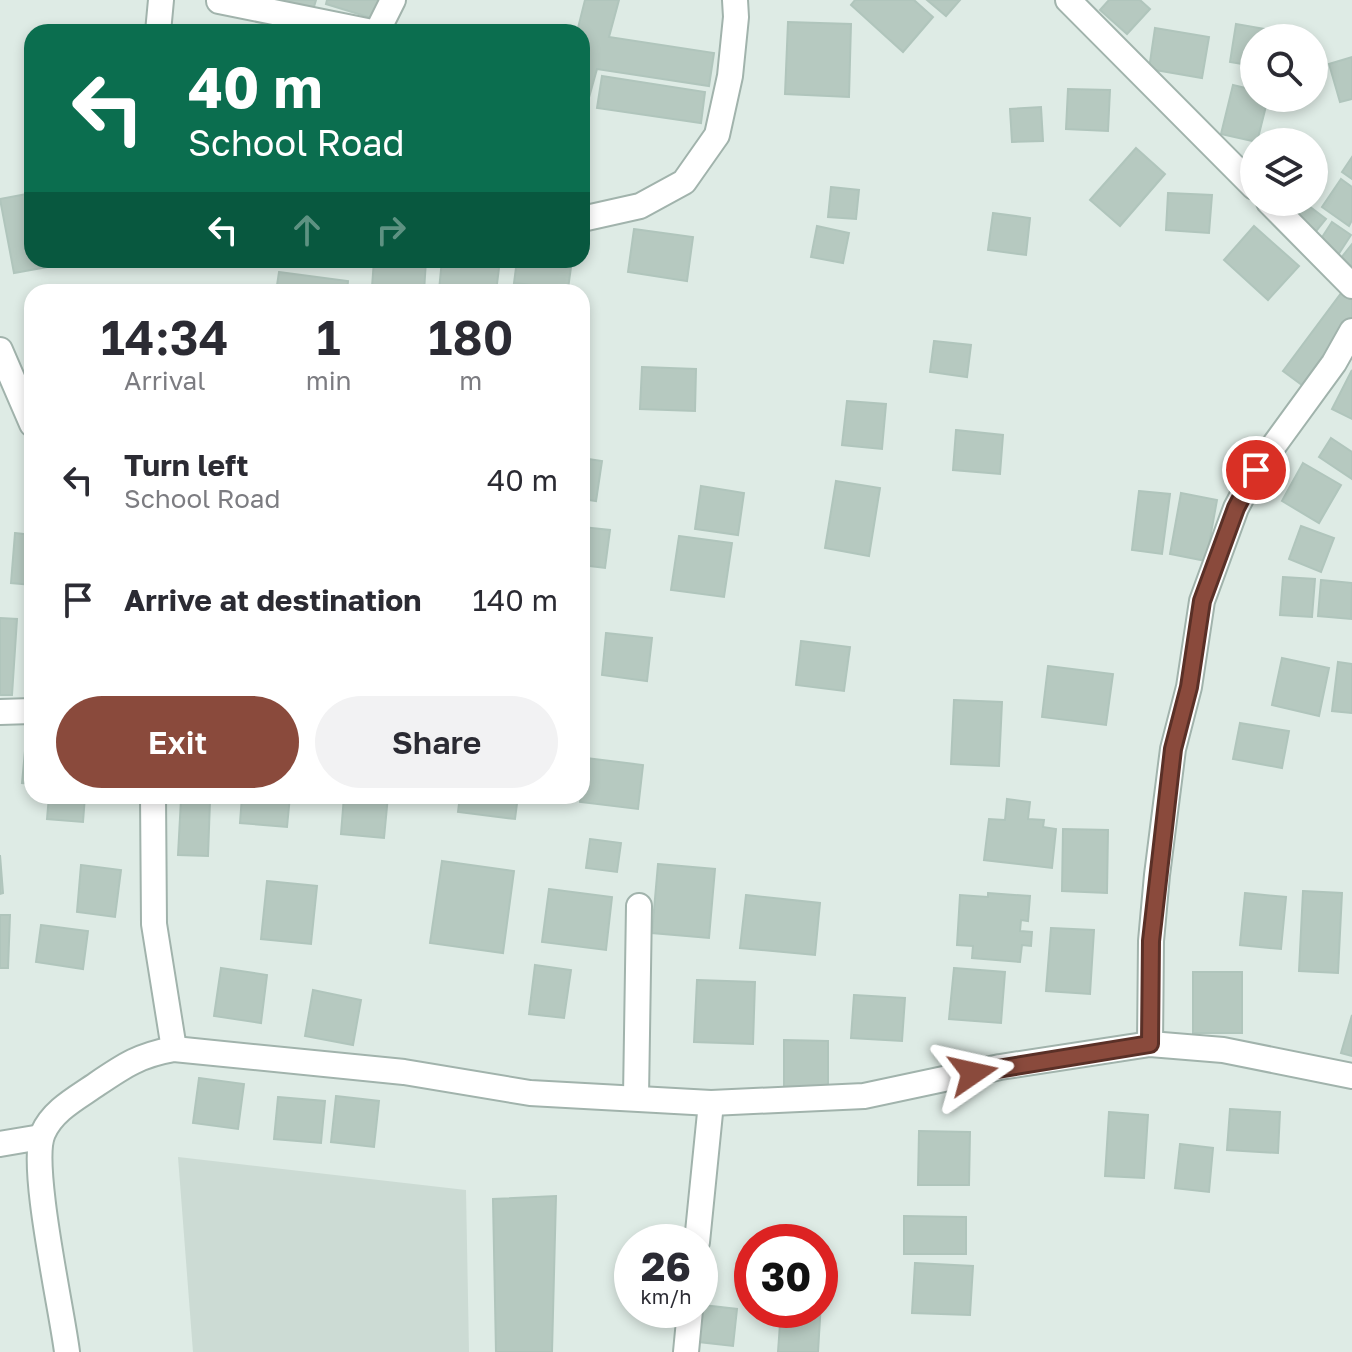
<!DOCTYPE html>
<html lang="en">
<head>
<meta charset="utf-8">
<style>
  :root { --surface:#fff; --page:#f2f2f3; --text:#2b2b33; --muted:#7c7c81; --accent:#8a4a3c }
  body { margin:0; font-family:"Golos Text",sans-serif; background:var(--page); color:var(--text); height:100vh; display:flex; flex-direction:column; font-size:30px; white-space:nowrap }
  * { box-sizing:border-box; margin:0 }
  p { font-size:26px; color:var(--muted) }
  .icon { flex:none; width:44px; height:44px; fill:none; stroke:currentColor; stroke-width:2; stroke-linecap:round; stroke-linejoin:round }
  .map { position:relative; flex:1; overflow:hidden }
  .panel { position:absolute; left:24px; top:284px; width:566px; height:520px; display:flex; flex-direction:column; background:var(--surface); border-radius:24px; box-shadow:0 4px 12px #0003 }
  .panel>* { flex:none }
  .hud { position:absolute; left:24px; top:24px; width:566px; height:244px; border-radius:24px; box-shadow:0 4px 12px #0003; background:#0b6e4f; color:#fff; overflow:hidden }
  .controls { position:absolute; left:1240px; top:24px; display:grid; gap:16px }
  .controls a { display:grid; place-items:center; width:88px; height:88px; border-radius:50%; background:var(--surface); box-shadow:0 4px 12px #0003; font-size:40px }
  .speed { position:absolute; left:614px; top:1224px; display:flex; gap:16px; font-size:40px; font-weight:700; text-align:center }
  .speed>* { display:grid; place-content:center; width:104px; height:104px; border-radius:50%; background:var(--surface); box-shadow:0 4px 12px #0003; line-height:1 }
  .speed small { font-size:20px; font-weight:400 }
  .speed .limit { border:12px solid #d22; background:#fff; color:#111 }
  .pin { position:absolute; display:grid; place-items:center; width:68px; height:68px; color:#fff; margin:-34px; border:4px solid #fff; border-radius:50%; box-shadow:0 2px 8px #0007 }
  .me { position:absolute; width:88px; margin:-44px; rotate:79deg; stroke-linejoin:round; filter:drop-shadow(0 0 6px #0008) }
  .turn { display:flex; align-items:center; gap:28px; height:168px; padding:0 32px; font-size:36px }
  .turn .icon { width:104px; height:104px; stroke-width:2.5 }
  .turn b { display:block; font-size:56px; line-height:68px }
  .lanes { display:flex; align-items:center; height:76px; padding:0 32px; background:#0003; justify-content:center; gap:40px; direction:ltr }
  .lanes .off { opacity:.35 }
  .eta { display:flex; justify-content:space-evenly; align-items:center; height:136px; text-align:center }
  .eta b { font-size:48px; font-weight:600; line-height:56px }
  .cta { display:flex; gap:16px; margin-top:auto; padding:16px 32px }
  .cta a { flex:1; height:92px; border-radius:48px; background:var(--accent); color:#fff; font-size:32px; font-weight:600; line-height:92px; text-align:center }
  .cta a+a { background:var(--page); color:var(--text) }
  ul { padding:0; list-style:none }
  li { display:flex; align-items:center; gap:24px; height:120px; padding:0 32px }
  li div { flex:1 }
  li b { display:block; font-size:30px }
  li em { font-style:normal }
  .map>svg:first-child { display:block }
</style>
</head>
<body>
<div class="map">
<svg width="1352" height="1352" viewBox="0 0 1352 1352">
  <rect width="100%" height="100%" fill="#deebe5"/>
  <!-- built -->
  <path fill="#ccdbd4" d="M178 1157 466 1190 469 1352H193Z"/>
  <!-- building -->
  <g fill="#b6c9c0" stroke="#b0c5bc" stroke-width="2">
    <path d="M276 0H316L313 10Z"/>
    <path d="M327 0H385L378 20 326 4Z"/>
    <path d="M585 0H619L609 37 714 53 709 86 597 69 588 101 582 100V32H577Z"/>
    <path d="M855 0H914L933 17 903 52 851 5Z"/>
    <path d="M927 0H960L946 16Z"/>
    <path d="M1109 0H1140L1150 9 1127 34 1100 10Z"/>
    <path d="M788 22 851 24 849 97 785 94Z"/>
    <path d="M1236 24 1271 30 1270 38H1254V66L1230 62Z"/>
    <path d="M1155 28 1209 37 1202 78 1149 69Z"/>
    <path d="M1352 57V99L1340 102 1329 64Z"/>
    <path d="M602 76 705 92 701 123 597 108Z"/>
    <path d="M1233 85 1254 90V98H1268L1257 142 1221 134Z"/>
    <path d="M1068 89 1110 90 1108 131 1066 129Z"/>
    <path d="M1041 107 1043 141 1012 142 1010 109Z"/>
    <path d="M1291 135 1308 137 1307 142H1290Z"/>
    <path d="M1136 148 1165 174 1120 226 1090 200Z"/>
    <path d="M1352 157V179L1342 172Z"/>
    <path d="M1341 179 1352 187V220L1349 226 1322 207Z"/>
    <path d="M831 187 859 190 856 219 828 217Z"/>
    <path d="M32 193V260H86L14 273 0 199Z"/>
    <path d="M1168 193 1212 195 1209 233 1166 230Z"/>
    <path d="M1305 203 1326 219 1313 235 1292 220Z"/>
    <path d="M993 213 1030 218 1026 255 988 250Z"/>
    <path d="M1332 222 1351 235 1338 255 1319 242Z"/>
    <path d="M817 226 849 233 843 263 811 257Z"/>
    <path d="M1254 226 1299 266 1268 300 1224 260Z"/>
    <path d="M634 229 693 237 687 281 628 272Z"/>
    <path d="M1352 244V267L1341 258Z"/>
    <path d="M374 260H426L424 292 372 287Z"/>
    <path d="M442 260H500L496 292 439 290Z"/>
    <path d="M517 260H572L568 289 514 283Z"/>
    <path d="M279 272 348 281 347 292H276Z"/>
    <path d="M1342 292 1352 299V317L1302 385 1283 371Z"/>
    <path d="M934 341 971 345 967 377 930 372Z"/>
    <path d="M642 367 696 369 695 411 640 409Z"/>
    <path d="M1352 370V419L1332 409Z"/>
    <path d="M847 401 886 404 882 449 842 445Z"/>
    <path d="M956 430 1003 435 1000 474 953 470Z"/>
    <path d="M1331 438 1352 452V479L1319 457Z"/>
    <path d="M582 458 602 461 596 501 582 499Z"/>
    <path d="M1303 463 1341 485 1319 523 1282 501Z"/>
    <path d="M836 481 880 488 869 556 825 548Z"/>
    <path d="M701 486 744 493 738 535 695 529Z"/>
    <path d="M1139 491 1170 494 1162 554 1132 550Z"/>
    <path d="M1181 493 1217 500 1206 561 1170 554Z"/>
    <path d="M1301 526 1334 538 1321 572 1289 559Z"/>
    <path d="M582 527 610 530 605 568 582 565Z"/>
    <path d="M15 533 32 535V585L11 583Z"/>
    <path d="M679 536 732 543 724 597 671 590Z"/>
    <path d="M1283 577 1315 579 1312 617 1280 615Z"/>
    <path d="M1321 580 1352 583 1351 619 1318 616Z"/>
    <path d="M31 614H32V649L28 648Z"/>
    <path d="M0 618 17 619 12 695H0Z"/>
    <path d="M606 633 652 638 647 681 602 675Z"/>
    <path d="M801 641 850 647 844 691 796 685Z"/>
    <path d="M1282 658 1329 668 1319 716 1272 705Z"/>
    <path d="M1338 662 1352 664V713L1332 711Z"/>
    <path d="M1048 666 1113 674 1106 725 1042 717Z"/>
    <path d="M954 700 1002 702 999 766 951 764Z"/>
    <path d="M1240 723 1289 731 1282 768 1233 759Z"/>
    <path d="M25 751 32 752V784L22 783Z"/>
    <path d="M586 758 643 765 638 809 580 802Z"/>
    <path d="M49 796H85L83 822 47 819Z"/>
    <path d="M242 796H290L287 827 240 823Z"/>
    <path d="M344 796H388L384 838 341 834Z"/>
    <path d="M460 796H518L515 819 458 812Z"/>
    <path d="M538 796H569V801L538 798Z"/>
    <path d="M181 799 210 801 208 856 178 855Z"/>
    <path d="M1007 799 1030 802 1028 819 1044 820 1043 827 1056 829 1052 868 984 860 989 819 1005 820Z"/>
    <path d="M1063 829 1108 830 1107 893 1062 891Z"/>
    <path d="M590 839 621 843 617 872 586 868Z"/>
    <path d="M0 855 3 893 0 894Z"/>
    <path d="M442 861 514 871 503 953 430 943Z"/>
    <path d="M658 864 715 869 709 938 652 933Z"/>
    <path d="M81 865 121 870 115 917 77 912Z"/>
    <path d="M267 881 317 886 311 944 261 939Z"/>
    <path d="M549 889 612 897 606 950 542 942Z"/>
    <path d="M1303 891 1342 893 1338 973 1299 971Z"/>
    <path d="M988 893 1030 896 1028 921 1021 920 1020 931 1032 932 1031 946 1022 945 1020 962 972 958 973 946 957 945 960 895 988 897Z"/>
    <path d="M1245 893 1286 897 1281 949 1240 945Z"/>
    <path d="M746 895 820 903 815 955 740 948Z"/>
    <path d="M0 915H10L8 968H0Z"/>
    <path d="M41 925 88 931 83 969 36 962Z"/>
    <path d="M1051 928 1094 930 1090 994 1046 991Z"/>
    <path d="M535 965 571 970 564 1018 529 1014Z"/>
    <path d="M221 968 267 975 261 1023 214 1016Z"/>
    <path d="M954 968 1005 972 1001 1023 949 1019Z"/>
    <rect x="1193" y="972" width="49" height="61"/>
    <path d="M697 980 755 982 753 1044 694 1042Z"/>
    <path d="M313 990 361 1000 353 1045 305 1036Z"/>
    <path d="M854 995 905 998 902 1041 851 1038Z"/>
    <path d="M1352 1015V1056L1341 1053Z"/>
    <path d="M784 1040 828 1041V1087H784Z"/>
    <path d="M199 1078 244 1084 238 1129 193 1123Z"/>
    <path d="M336 1096 379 1101 374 1147 331 1142Z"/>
    <path d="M278 1097 325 1101 321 1143 274 1139Z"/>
    <path d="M1230 1109 1280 1112 1278 1153 1227 1150Z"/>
    <path d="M1109 1112 1148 1115 1144 1178 1105 1176Z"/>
    <path d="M919 1131 970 1132 969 1185H918Z"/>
    <path d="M1180 1144 1213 1148 1209 1192 1175 1188Z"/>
    <path d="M556 1196 552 1352H496L493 1199Z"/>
    <path d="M904 1216 966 1217V1254H904Z"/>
    <path d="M915 1263 973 1266 970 1315 912 1313Z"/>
    <path d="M820 1302H821L818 1352H778L781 1310H820Z"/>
    <path d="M703 1305 737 1309 733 1346 699 1342Z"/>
  </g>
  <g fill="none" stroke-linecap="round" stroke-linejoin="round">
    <!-- street casing -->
    <g stroke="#a1b3ac" stroke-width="28">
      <g id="street">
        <path d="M1068 0 1254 187"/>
        <path d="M219 1 372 32"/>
        <path d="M158 32 161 0"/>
        <path d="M377 32 393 0"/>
        <path d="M1269 202 1352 286"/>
        <path d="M582 219 640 206 684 182 717 135 730 76 736 17 735 0"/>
        <path d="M0 350 32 424"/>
        <path d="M0 712 32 711"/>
        <path d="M153 796 154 924 174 1049"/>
        <path d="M1150 1044 1151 941 1157 875 1173 749 1189 687 1202 601 1236 508 1256 470 1334 363 1352 331"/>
        <path d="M636 1097 639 906"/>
        <path d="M0 1144 41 1137"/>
        <path d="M697 1242 711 1103"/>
        <path d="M67 1352C62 1310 29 1164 43 1133 53 1110 77 1098 97 1084 125 1065 140 1055 174 1049L404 1072 530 1093 711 1103 864 1096 1000 1067 1150 1044 1223 1050 1352 1076"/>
        <path d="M686 1352 690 1310"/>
      </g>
    </g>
    <!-- street -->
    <use href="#street" stroke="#fff" stroke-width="24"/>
  </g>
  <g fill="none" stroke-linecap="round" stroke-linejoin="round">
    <!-- route casing -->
    <g stroke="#5a3027" stroke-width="20">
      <path id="route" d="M973 1073 1150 1044 1151 941 1173 749 1189 687 1202 601 1236 508 1256 470"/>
    </g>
    <!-- route -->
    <use href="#route" stroke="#8a4a3c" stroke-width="14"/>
  </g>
</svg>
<div class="controls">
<a><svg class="icon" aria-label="search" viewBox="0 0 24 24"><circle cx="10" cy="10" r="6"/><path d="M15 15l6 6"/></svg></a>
<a><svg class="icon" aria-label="layers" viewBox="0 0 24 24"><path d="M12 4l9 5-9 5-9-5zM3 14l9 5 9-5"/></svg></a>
</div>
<div class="speed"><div>26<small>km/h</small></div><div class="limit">30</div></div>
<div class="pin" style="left:1256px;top:470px;background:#d93025"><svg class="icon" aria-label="arrive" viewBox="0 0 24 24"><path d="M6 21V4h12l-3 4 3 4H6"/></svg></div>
<svg class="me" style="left:973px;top:1073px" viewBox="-20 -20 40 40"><path d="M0-17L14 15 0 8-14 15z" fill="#8a4a3c" stroke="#fff" stroke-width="4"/></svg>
<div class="hud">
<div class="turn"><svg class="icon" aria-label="left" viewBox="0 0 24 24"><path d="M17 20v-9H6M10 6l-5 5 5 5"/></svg><div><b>40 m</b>School Road</div></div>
<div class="lanes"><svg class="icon" aria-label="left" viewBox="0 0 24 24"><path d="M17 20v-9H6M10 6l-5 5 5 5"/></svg><svg class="icon off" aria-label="ahead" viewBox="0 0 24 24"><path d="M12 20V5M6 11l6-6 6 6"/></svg><svg class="icon off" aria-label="right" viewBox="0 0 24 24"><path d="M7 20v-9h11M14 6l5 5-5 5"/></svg></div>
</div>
<section class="panel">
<div class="eta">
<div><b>14:34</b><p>Arrival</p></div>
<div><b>1</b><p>min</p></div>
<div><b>180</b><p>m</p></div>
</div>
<ul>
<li><svg class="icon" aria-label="left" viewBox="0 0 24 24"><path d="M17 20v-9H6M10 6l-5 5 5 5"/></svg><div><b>Turn left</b><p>School Road</p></div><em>40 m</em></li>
<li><svg class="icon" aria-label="arrive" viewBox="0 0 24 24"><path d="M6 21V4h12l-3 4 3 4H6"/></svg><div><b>Arrive at destination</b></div><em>140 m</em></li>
</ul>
<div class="cta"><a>Exit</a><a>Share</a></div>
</section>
</div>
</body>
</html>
